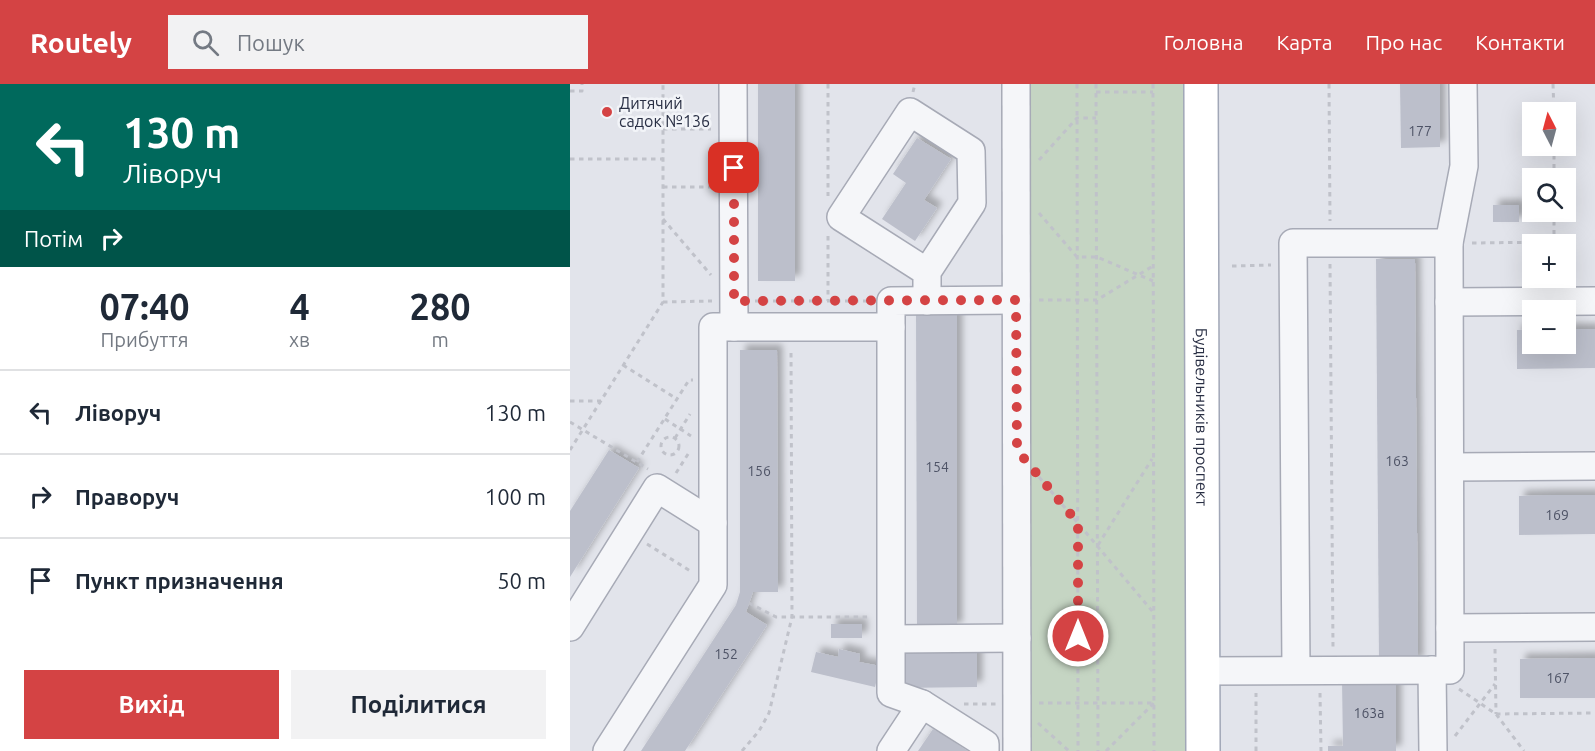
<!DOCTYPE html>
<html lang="uk">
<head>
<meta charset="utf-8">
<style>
  :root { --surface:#fff; --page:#f2f2f3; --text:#1f2937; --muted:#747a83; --line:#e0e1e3; --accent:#d44344 }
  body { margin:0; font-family:Ubuntu,sans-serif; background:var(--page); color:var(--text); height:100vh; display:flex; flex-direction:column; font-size:22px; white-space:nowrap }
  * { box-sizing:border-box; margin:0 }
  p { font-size:20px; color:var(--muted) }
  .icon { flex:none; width:33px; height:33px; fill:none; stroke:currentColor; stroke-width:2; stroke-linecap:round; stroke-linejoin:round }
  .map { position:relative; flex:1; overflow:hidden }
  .side { display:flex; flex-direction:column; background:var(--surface); width:570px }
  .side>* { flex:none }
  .banner { background:#00695c; color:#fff; overflow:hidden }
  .needle { width:39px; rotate:354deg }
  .fabs { position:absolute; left:952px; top:18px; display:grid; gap:12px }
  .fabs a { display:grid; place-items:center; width:54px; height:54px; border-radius:0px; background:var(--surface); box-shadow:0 6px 24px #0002; font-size:30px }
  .pin { position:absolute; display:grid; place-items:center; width:51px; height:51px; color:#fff; margin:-26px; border-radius:12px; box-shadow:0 3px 9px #0006 }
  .me { position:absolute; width:66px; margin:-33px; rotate:0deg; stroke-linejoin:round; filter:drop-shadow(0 0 4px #0008) }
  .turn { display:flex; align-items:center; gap:21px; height:126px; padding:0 24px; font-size:27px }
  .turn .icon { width:78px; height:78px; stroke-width:2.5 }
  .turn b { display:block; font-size:42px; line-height:51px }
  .then { display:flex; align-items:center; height:57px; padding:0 24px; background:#0003; gap:12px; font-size:22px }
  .eta { display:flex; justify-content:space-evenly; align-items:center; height:102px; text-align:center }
  .eta b { font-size:36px; font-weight:600; line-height:42px }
  .cta { display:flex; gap:12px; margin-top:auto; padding:12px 24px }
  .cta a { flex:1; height:69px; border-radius:0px; background:var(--accent); color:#fff; font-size:24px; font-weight:600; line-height:69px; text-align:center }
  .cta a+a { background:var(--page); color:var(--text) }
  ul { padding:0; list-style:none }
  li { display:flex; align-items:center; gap:18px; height:84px; padding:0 24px; border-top:2px solid var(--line) }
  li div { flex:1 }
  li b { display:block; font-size:22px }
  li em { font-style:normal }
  header { display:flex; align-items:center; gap:36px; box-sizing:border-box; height:84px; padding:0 30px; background:var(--accent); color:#fff }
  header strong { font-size:28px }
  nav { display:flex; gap:33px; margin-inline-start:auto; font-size:21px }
  .search { width:420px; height:54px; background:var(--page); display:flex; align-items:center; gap:15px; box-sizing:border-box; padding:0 21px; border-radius:0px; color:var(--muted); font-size:22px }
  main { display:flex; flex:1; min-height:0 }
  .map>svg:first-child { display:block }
</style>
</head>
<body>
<header>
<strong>Routely</strong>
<div class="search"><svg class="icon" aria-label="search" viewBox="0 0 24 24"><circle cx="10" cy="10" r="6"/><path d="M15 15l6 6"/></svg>Пошук</div>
<nav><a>Головна</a><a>Карта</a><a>Про нас</a><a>Контакти</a></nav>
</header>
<main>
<section class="side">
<div class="banner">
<div class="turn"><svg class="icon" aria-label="left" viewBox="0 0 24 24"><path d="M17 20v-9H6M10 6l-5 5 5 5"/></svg><div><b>130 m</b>Ліворуч</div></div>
<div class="then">Потім<svg class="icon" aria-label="right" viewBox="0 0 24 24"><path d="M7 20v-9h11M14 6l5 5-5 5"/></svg></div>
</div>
<div class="eta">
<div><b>07:40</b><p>Прибуття</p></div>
<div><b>4</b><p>хв</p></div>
<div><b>280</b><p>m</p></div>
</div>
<ul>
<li><svg class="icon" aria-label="left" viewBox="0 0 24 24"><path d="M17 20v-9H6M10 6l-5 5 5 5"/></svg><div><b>Ліворуч</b></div><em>130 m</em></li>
<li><svg class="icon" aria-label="right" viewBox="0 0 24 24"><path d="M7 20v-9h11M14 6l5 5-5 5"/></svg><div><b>Праворуч</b></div><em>100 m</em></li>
<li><svg class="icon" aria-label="arrive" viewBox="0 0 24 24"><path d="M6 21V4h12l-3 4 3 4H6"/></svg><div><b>Пункт призначення</b></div><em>50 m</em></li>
</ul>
<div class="cta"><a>Вихід</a><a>Поділитися</a></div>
</section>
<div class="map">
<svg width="1025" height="667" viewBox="0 0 1025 667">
  <defs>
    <filter id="shadow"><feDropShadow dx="5.5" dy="-5.5" stdDeviation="3" flood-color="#0004"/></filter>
  </defs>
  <rect width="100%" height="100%" fill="#e2e4eb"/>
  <!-- green -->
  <path fill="#c5d5c3" d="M453 0H622L623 667H455Z"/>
  <!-- building -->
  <g fill="#bcbfcb" filter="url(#shadow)">
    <rect x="188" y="0" width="37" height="197"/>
    <path d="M830 0H870V63L831 64Z"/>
    <path d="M347 54 381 75 354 116 367 124 345 157 312 135 336 99 323 90Z"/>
    <rect x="923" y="121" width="26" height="17"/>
    <path d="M806 175H845L848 579H809Z"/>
    <path d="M346 228H387V544H347Z"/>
    <path d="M963 245V260H996V245H1025V284L947 285V246Z"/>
    <path d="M170 266H207L208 508H183L176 528 197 541 115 667H71L166 521 170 508Z"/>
    <path d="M39 366 69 384 0 493V427Z"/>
    <path d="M979 411H1025V450L949 451V412Z"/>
    <rect x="261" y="540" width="31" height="14"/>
    <path d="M269 565 290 570 289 578 310 582 305 603 241 588 246 568 268 573Z"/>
    <path d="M329 565H407V603L329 604Z"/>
    <path d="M1025 574V614H950V575Z"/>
    <path d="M772 596H826V667H758V662H773Z"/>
    <path d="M363 645 398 667H348Z"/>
  </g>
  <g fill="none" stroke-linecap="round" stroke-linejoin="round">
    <!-- minor casing -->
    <g stroke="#a7aab6" stroke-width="30">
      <g id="minor">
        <path d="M163 0 164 243"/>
        <path d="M446 0 447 667"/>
        <path d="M357 217V188L402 119 401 67 340 28 271 133 357 188"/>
        <path d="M879 218 1025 217"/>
        <path d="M880 383 1025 382"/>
        <path d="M0 543 87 404 143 439"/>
        <path d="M880 544 1025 543"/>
        <path d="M322 555 447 554"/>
        <path d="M726 586 723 159H879"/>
        <path d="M862 586 863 667"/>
        <path d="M633 587 880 586 879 159 894 82 893 0"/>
        <path d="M37 667 143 501V243H321"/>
        <path d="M321 667 352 620"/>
        <path d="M415 667V660L352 620 321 609V217L446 216"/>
      </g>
    </g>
    <!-- major casing -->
    <g stroke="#a1a7b7" stroke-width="36">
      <g id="major">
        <path id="s1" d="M631 0 633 667"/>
      </g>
    </g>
    <!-- path -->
    <g stroke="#c0c2ca" stroke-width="3" stroke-dasharray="4.5 4.5" stroke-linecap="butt">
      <path d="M258 0V112"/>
      <path d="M507 0 508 667"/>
      <path d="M526 0 528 667"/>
      <path d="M583 0 584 667"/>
      <path d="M759 0 760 137"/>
      <path d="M983 0 984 28"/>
      <path d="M0 7H12V0"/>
      <path d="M343 8 345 0"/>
      <path d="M526 8H583"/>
      <path d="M93 45H141"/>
      <path d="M984 62V94"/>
      <path d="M0 75H93"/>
      <path d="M469 76 507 34H526"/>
      <path d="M93 103H142"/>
      <path d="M984 128V159"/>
      <path d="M469 129 507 173H527L583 197"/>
      <path d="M93 135 141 191"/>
      <path d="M258 152V217"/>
      <path d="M902 159 984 158"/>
      <path d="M760 180 763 563"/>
      <path d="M662 182 701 181"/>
      <path d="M469 216H527L583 182"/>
      <path d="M185 217H298"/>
      <path d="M93 218 142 217"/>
      <path d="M53 281 107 315"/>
      <path d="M0 317H31"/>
      <path d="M95 335 121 352"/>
      <path d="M0 338 78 385"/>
      <circle cx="100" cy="362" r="9"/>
      <path d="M105 354 120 330"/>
      <path d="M0 366 93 218V0"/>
      <path d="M67 378 119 296H123"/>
      <path d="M106 389 120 367"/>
      <path d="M469 393 583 528"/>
      <path d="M77 460 122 488"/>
      <path d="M528 461 582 375"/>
      <path d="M179 519 206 533H299"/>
      <path d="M925 565 926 630"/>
      <path d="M889 605 926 630 954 667"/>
      <path d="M750 609 751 667"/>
      <path d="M469 619H584"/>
      <path d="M394 620H427"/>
      <path d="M926 630 1025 629"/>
      <path d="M468 639 499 667"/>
      <path d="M885 652 925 600"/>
      <path d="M172 667 189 647 199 629 222 533 221 266"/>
      <path d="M536 667 584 619"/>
      <path d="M686 667V609"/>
    </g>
    <!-- minor -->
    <use href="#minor" stroke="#f5f6f9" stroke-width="27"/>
    <!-- major -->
    <use href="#major" stroke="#fff" stroke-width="33"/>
  </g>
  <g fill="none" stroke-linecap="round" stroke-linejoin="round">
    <!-- route -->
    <path stroke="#d44344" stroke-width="10" stroke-dasharray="0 18" d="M164 84V217L446 216 447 366 508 439V552"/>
  </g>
  <!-- markers -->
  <circle fill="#d44344" stroke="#f2f4f8" stroke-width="2" cx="37" cy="28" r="6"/>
  <g text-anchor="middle" stroke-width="5" stroke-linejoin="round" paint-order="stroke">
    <!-- number labels -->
    <g font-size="14" fill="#4e5366">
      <text x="850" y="52">177</text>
      <text x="827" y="382">163</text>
      <text x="367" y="388">154</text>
      <text x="189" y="392">156</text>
      <text x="987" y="436">169</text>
      <text x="156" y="575">152</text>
      <text x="988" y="599">167</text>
      <text x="799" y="634">163а</text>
    </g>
    <!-- poi labels -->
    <g font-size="16" fill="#292f44" stroke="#f2f4f8" text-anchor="start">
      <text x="49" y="25">Дитячий<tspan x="49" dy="18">садок №136</tspan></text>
    </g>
    <!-- street labels -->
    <g font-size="16" fill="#292f44" stroke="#f2f4f8">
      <text dy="6" stroke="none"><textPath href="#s1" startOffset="333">Будівельників проспект</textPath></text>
    </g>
  </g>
</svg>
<div class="fabs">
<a><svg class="needle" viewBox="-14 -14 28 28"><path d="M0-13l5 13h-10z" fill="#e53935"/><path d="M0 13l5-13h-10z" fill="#747a83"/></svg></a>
<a><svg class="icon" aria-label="search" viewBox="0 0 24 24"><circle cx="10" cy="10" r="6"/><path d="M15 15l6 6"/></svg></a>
<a>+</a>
<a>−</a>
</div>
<div class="pin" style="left:164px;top:84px;background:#d93025"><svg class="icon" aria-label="arrive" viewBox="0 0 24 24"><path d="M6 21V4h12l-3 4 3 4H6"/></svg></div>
<svg class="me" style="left:508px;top:552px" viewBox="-20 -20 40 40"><circle r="17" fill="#d44344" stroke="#fff" stroke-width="3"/><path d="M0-11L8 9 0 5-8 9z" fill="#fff"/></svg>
</div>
</main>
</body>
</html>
